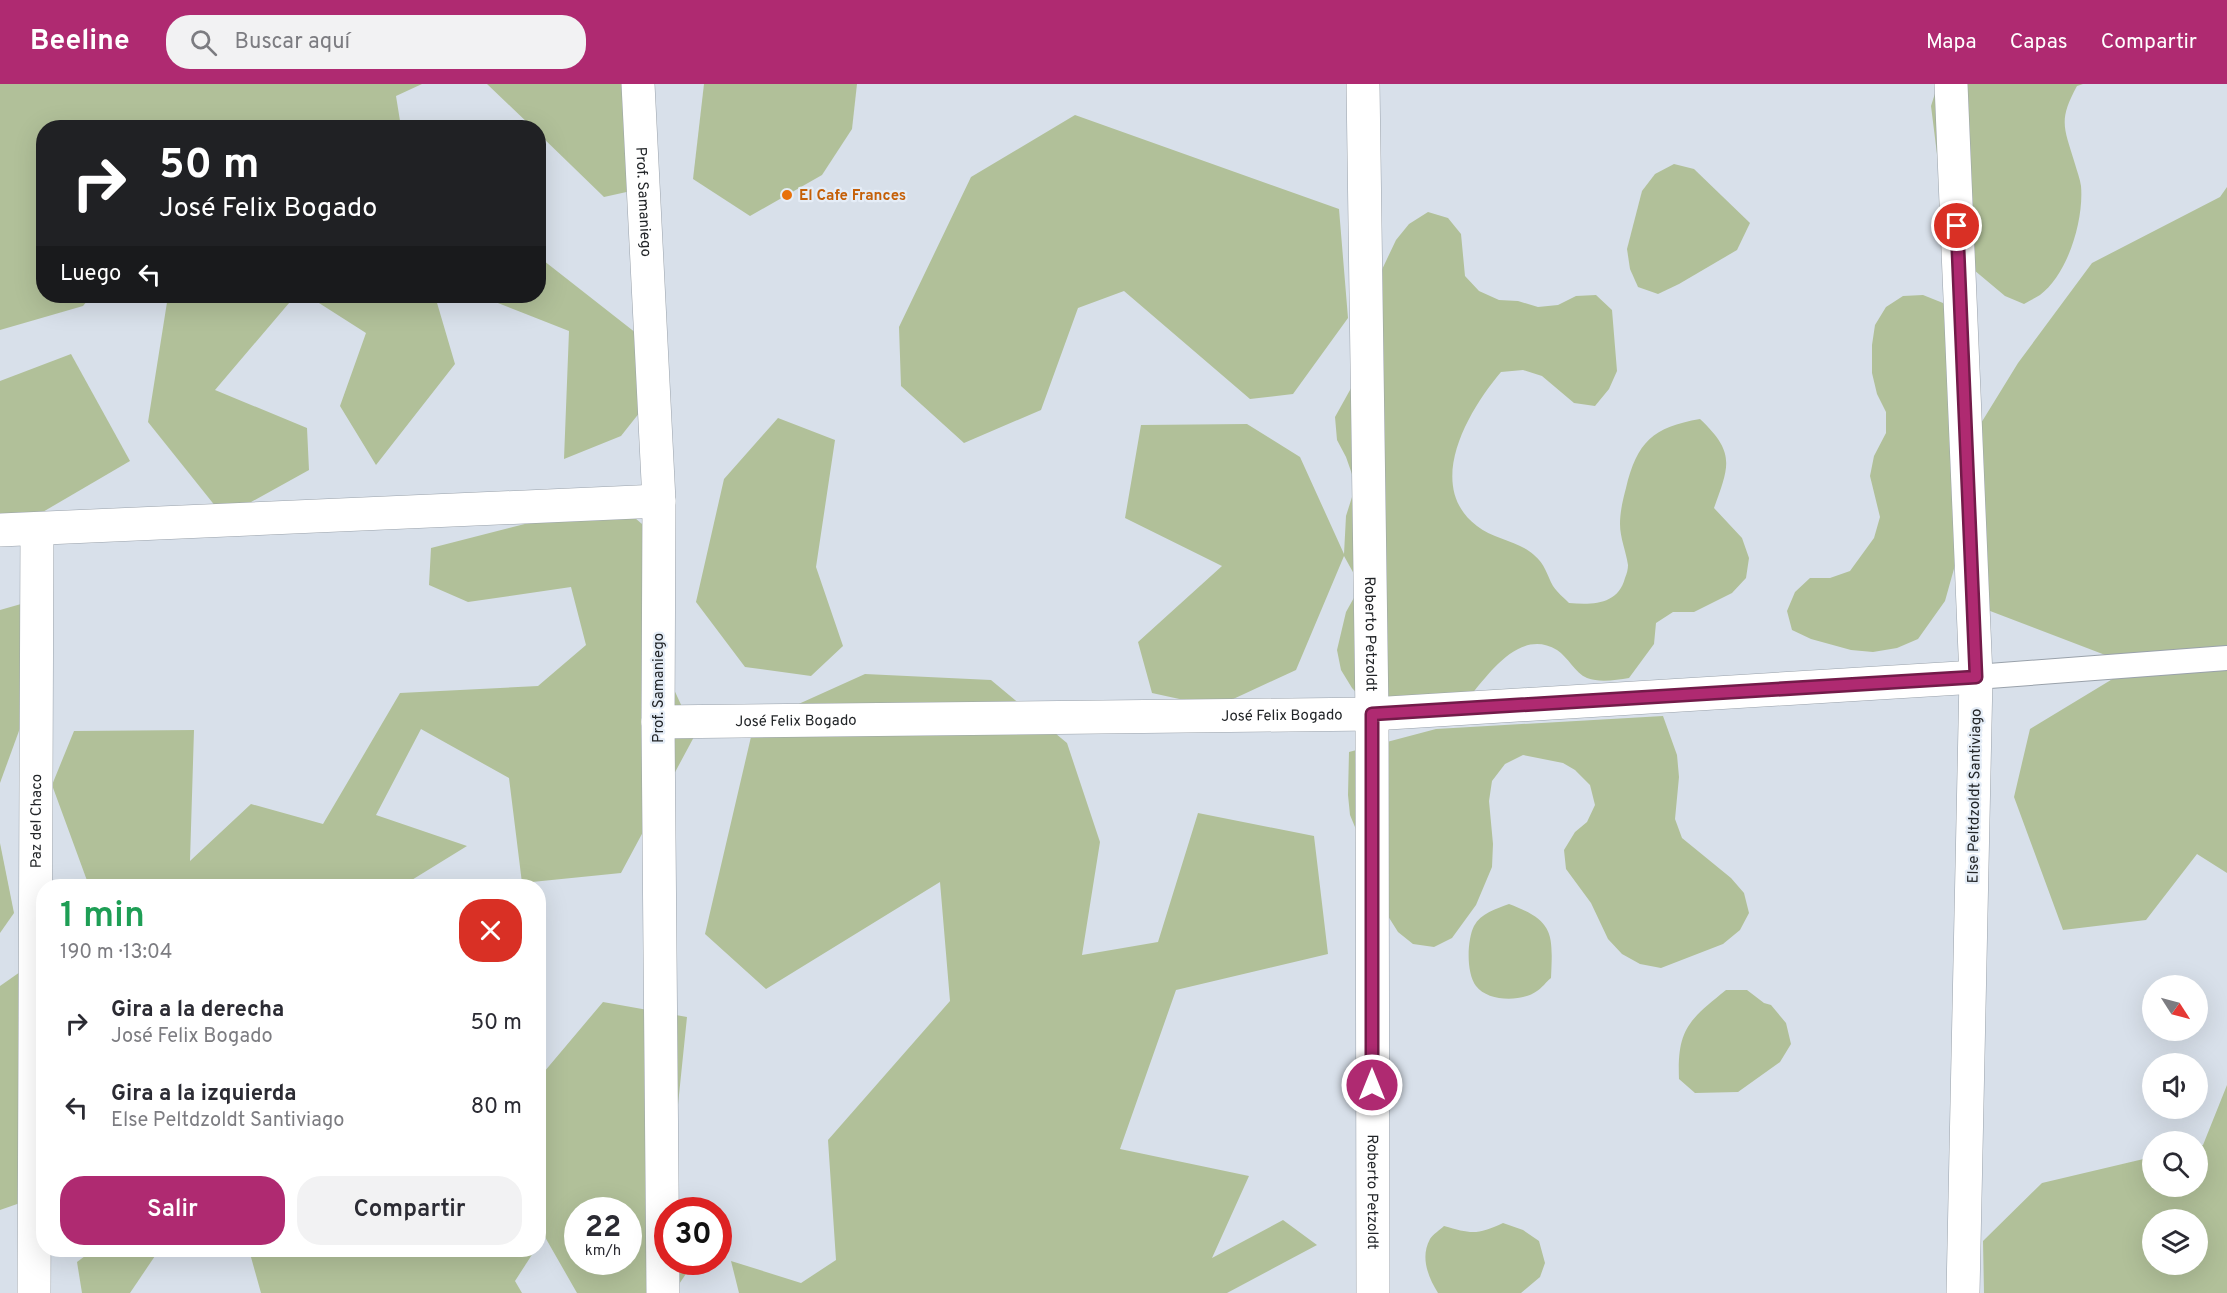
<!DOCTYPE html>
<html lang="es">
<head>
<meta charset="utf-8">
<style>
  :root { --surface:#fff; --page:#f2f2f3; --text:#2b2b33; --muted:#7c7c81; --accent:#af2a71 }
  body { margin:0; font-family:Overpass,sans-serif; background:var(--page); color:var(--text); height:100vh; display:flex; flex-direction:column; font-size:22px; white-space:nowrap }
  * { box-sizing:border-box; margin:0 }
  p { font-size:20px; color:var(--muted) }
  .icon { flex:none; width:33px; height:33px; fill:none; stroke:currentColor; stroke-width:2; stroke-linecap:round; stroke-linejoin:round }
  .map { position:relative; flex:1; overflow:hidden }
  .sheet { position:absolute; left:36px; top:795px; width:510px; height:378px; display:flex; flex-direction:column; background:var(--surface); border-radius:24px; box-shadow:0 6px 24px #0002 }
  .sheet>* { flex:none }
  .guide { position:absolute; left:36px; top:36px; width:510px; height:183px; border-radius:24px; box-shadow:0 6px 24px #0002; background:#202124; color:#fff; overflow:hidden }
  .needle { width:39px; rotate:126deg }
  .fabs { position:absolute; left:2142px; top:891px; display:grid; gap:12px }
  .fabs a { display:grid; place-items:center; width:66px; height:66px; border-radius:50%; background:var(--surface); box-shadow:0 6px 24px #0002; font-size:30px }
  .speed { position:absolute; left:564px; top:1113px; display:flex; gap:12px; font-size:30px; font-weight:700; text-align:center }
  .speed>* { display:grid; place-content:center; width:78px; height:78px; border-radius:50%; background:var(--surface); box-shadow:0 6px 24px #0002; line-height:1 }
  .speed small { font-size:15px; font-weight:400 }
  .speed .limit { border:9px solid #d22; background:#fff; color:#111 }
  .pin { position:absolute; display:grid; place-items:center; width:51px; height:51px; color:#fff; margin:-26px; border:3px solid #fff; border-radius:50%; box-shadow:0 2px 6px #0007 }
  .me { position:absolute; width:66px; margin:-33px; rotate:0deg; stroke-linejoin:round; filter:drop-shadow(0 0 4px #0008) }
  .turn { display:flex; align-items:center; gap:21px; height:126px; padding:0 24px; font-size:27px }
  .turn .icon { width:78px; height:78px; stroke-width:2.5 }
  .turn b { display:block; font-size:42px; line-height:51px }
  .then { display:flex; align-items:center; height:57px; padding:0 24px; background:#0003; gap:12px; font-size:22px }
  .round { display:grid; place-items:center; flex:none; width:63px; height:63px; border-radius:24px; background:var(--page) }
  .head { display:flex; align-items:center; justify-content:space-between; height:102px; padding:0 24px }
  h1 { font-size:36px; font-weight:600; line-height:45px; color:#1e9e55 }
  .primary-button { display:flex; gap:12px; margin-top:auto; padding:12px 24px }
  .primary-button a { flex:1; height:69px; border-radius:24px; background:var(--accent); color:#fff; font-size:24px; font-weight:600; line-height:69px; text-align:center }
  .primary-button a+a { background:var(--page); color:var(--text) }
  ul { padding:0; list-style:none }
  li { display:flex; align-items:center; gap:18px; height:84px; padding:0 24px }
  li div { flex:1 }
  li b { display:block; font-size:22px }
  li em { font-style:normal }
  header { display:flex; align-items:center; gap:36px; box-sizing:border-box; height:84px; padding:0 30px; background:var(--accent); color:#fff }
  header strong { font-size:28px }
  nav { display:flex; gap:33px; margin-inline-start:auto; font-size:21px }
  .search { width:420px; height:54px; background:var(--page); display:flex; align-items:center; gap:15px; box-sizing:border-box; padding:0 21px; border-radius:24px; color:var(--muted); font-size:22px }
  .map>svg:first-child { display:block }
</style>
</head>
<body>
<header>
<strong>Beeline</strong>
<div class="search"><svg class="icon" aria-label="search" viewBox="0 0 24 24"><circle cx="10" cy="10" r="6"/><path d="M15 15l6 6"/></svg>Buscar aquí</div>
<nav><a>Mapa</a><a>Capas</a><a>Compartir</a></nav>
</header>
<div class="map">
<svg width="2227" height="1209" viewBox="0 0 2227 1209">
  <rect width="100%" height="100%" fill="#d8e0ea"/>
  <!-- green -->
  <g fill="#b1c099" fill-rule="evenodd">
    <path d="M0 0H422L396 12 401 43 44 44V212H91L83 222 0 246Z"/>
    <path d="M487 0H631L640 105 604 113 539 50 538 44 532 43Z"/>
    <path d="M704 0H857L852 45 822 91 750 132 693 95Z"/>
    <path d="M1938 0H2083L2077 2C2058 37 2064 43 2075 80 2077 87 2080 95 2081 102 2084 136 2068 190 2040 211 2035 214 2029 217 2024 220L2005 212 1974 186 1944 126 1931 22Z"/>
    <path d="M1075 31 1339 125 1348 234 1293 310 1250 315 1124 207 1078 224 1041 326 964 359 901 302 899 243 971 93Z"/>
    <path d="M1674 80 1694 85 1750 139 1737 166 1679 200 1658 210 1638 203 1630 185 1627 165 1642 107 1655 90Z"/>
    <path d="M2227 103V789L2197 770 2146 836 2063 846 2014 713 2030 645 2134 582 1977 522 1970 357 2018 279 2092 179 2220 113Z"/>
    <path d="M1428 128 1448 134 1461 150 1465 192 1479 207 1499 216 1518 217 1538 223 1558 221 1576 212 1596 211 1612 226 1617 287 1609 305 1595 322 1574 319 1542 292 1523 286 1501 288C1468 327 1424 402 1477 442 1493 455 1519 457 1534 471 1545 480 1547 491 1553 502 1557 508 1564 514 1569 519 1592 521 1618 521 1625 494 1627 489 1628 485 1628 481 1626 467 1620 454 1620 440 1620 428 1623 415 1626 404 1637 358 1653 343 1700 335 1736 369 1729 382 1714 424L1742 454 1749 474 1746 494 1732 509 1694 528H1673L1656 539 1654 560 1629 594C1616 596 1600 599 1587 594 1575 589 1568 573 1557 566 1521 544 1490 588 1471 611L1366 619 1352 604 1341 586 1337 566 1346 528 1356 510 1354 490 1344 472 1296 586 1216 623 1152 609 1138 558 1222 482 1125 434 1141 341 1247 340 1300 373 1344 470 1346 432 1352 413 1353 393 1346 373 1337 356 1335 333 1355 297 1368 215 1396 156 1409 140Z"/>
    <path d="M539 173 650 260 663 299 621 352 564 375 569 247 480 212H538Z"/>
    <path d="M1923 211 1943 219 1961 242 1957 474 1945 517 1918 555 1897 564 1873 568 1851 566 1811 555 1792 546 1787 527 1795 508 1810 494H1830L1850 487 1874 454 1880 433 1870 392 1874 372 1886 349V328L1877 310 1872 289V261L1875 241 1886 223 1903 212Z"/>
    <path d="M168 212H295L215 306 307 344 309 386 224 433 148 338Z"/>
    <path d="M308 212H435L455 280 376 381 340 322 366 249Z"/>
    <path d="M71 270 130 377 0 453V297Z"/>
    <path d="M778 334 835 356 816 483 843 562 811 592 745 583 696 518 724 395Z"/>
    <path d="M615 417 662 457 653 560 695 651 621 789 522 799 509 694 421 645 376 731 467 762 402 802H89L52 701 74 647 194 646 190 777 251 720 323 740 400 609 538 602 586 561 571 503 468 518 429 501 431 464Z"/>
    <path d="M28 518 43 581 0 699V526Z"/>
    <path d="M865 590 991 596 1067 659 1100 758 1082 871 1158 858 1198 729 1314 752 1328 870 1176 906 1120 1065 1249 1092 1212 1174 1283 1136 1317 1161 1227 1209H739L731 1177 801 1199 836 1176 828 1056 950 917 940 798 766 905 705 850 754 640Z"/>
    <path d="M1663 632 1677 671 1679 693 1675 735 1682 754 1731 794 1744 809 1749 829 1740 846 1723 860 1661 884 1640 880 1622 870 1608 855 1591 819 1566 785 1564 766 1575 748 1587 738 1595 721 1590 701 1575 686 1563 679 1523 671 1505 680 1492 697 1489 717 1493 760 1492 783 1476 821 1452 854 1434 863 1413 860 1398 848 1376 813 1367 772 1350 731 1348 711 1349 668 1436 645Z"/>
    <path d="M0 759 14 829 0 849Z"/>
    <path d="M1509 820C1554 837 1553 849 1551 894 1546 898 1542 904 1537 907 1522 918 1488 918 1476 902 1466 889 1467 856 1474 842 1481 829 1496 825 1509 820Z"/>
    <path d="M43 872V1111L0 1126V902Z"/>
    <path d="M1726 906H1747L1764 919 1771 921 1786 939 1791 960 1780 978 1738 1008 1695 1009 1679 995C1677 945 1689 936 1726 906Z"/>
    <path d="M603 918 687 933 668 1118V1178H694L673 1209H577L545 1153 539 1161V994ZM578 1126H628V1178H578Z"/>
    <path d="M2227 1001V1209H1984L1983 1157 2042 1099 2152 1073V1102H2198V1062L2203 1061ZM2152 1136H2198V1180H2152Z"/>
    <path d="M1503 1139 1523 1146 1539 1157 1545 1179 1540 1193 1521 1209H1438C1428 1193 1420 1173 1430 1155 1433 1150 1440 1146 1444 1142 1471 1150 1478 1151 1503 1139Z"/>
    <path d="M93 1166H159L130 1209H82L77 1178Z"/>
    <path d="M249 1166H535L515 1197 522 1209H261Z"/>
  </g>
  <g fill="none" stroke-linecap="round" stroke-linejoin="round">
    <!-- lane casing -->
    <g stroke="#99a1aa" stroke-width="26">
      <path id="lane" d="M1976 593 2227 574"/>
    </g>
    <!-- street casing -->
    <g stroke="#99a1aa" stroke-width="34">
      <g id="street">
        <path id="s1" d="M638 0 659 417 658 638 663 1209"/>
        <path id="s2" d="M1363 0 1372 630 1373 1209"/>
        <path d="M1951 0 1976 593 1963 1209"/>
        <path d="M0 446 659 417"/>
        <path id="s3" d="M658 638 1372 630 1976 593"/>
        <path id="s4" d="M34 1209 37 445"/>
      </g>
    </g>
    <!-- lane -->
    <use href="#lane" stroke="#fff" stroke-width="24"/>
    <!-- street -->
    <use href="#street" stroke="#fff" stroke-width="33"/>
  </g>
  <g fill="none" stroke-linecap="round" stroke-linejoin="round">
    <!-- route casing -->
    <g stroke="#721b49" stroke-width="15">
      <path id="route" d="M1372 1001V630L1976 593 1957 142"/>
    </g>
    <!-- route -->
    <use href="#route" stroke="#af2a71" stroke-width="10"/>
  </g>
  <!-- markers -->
  <circle fill="#e8710a" stroke="#e5edf7" stroke-width="2" cx="787" cy="111" r="6"/>
  <g text-anchor="middle" stroke-width="4.5" stroke-linejoin="round" paint-order="stroke">
    <!-- food labels -->
    <g font-size="15" font-weight="bold" fill="#c56008" stroke="#e5edf7" text-anchor="start">
      <text x="799" y="116">El Cafe Frances</text>
    </g>
    <!-- street labels -->
    <g font-size="15" fill="#212427" stroke="#e5edf7">
      <text dy="5" stroke="none"><textPath href="#s1" startOffset="118">Prof. Samaniego</textPath></text>
      <text dy="5" stroke="none"><textPath href="#s2" startOffset="550">Roberto Petzoldt</textPath></text>
      <text transform="translate(658 604) rotate(-90)" y="5">Prof. Samaniego</text>
      <text dy="5" stroke="none"><textPath href="#s3" startOffset="624">José Felix Bogado</textPath></text>
      <text dy="5" stroke="none"><textPath href="#s3" startOffset="138">José Felix Bogado</textPath></text>
      <text transform="translate(1974 712) rotate(-89)" y="5">Else Peltdzoldt Santiviago</text>
      <text dy="5" stroke="none"><textPath href="#s4" startOffset="472">Paz del Chaco</textPath></text>
      <text dy="5" stroke="none"><textPath href="#s2" startOffset="1108">Roberto Petzoldt</textPath></text>
    </g>
  </g>
</svg>
<div class="fabs">
<a><svg class="needle" viewBox="-14 -14 28 28"><path d="M0-13l5 13h-10z" fill="#e53935"/><path d="M0 13l5-13h-10z" fill="#7c7c81"/></svg></a>
<a><svg class="icon" aria-label="sound" viewBox="0 0 24 24"><path d="M4 9h4l5-4v14l-5-4H4zM17 9q2 3 0 6"/></svg></a>
<a><svg class="icon" aria-label="search" viewBox="0 0 24 24"><circle cx="10" cy="10" r="6"/><path d="M15 15l6 6"/></svg></a>
<a><svg class="icon" aria-label="layers" viewBox="0 0 24 24"><path d="M12 4l9 5-9 5-9-5zM3 14l9 5 9-5"/></svg></a>
</div>
<div class="speed"><div>22<small>km/h</small></div><div class="limit">30</div></div>
<div class="pin" style="left:1957px;top:142px;background:#d93025"><svg class="icon" aria-label="arrive" viewBox="0 0 24 24"><path d="M6 21V4h12l-3 4 3 4H6"/></svg></div>
<svg class="me" style="left:1372px;top:1001px" viewBox="-20 -20 40 40"><circle r="17" fill="#af2a71" stroke="#fff" stroke-width="3"/><path d="M0-11L8 9 0 5-8 9z" fill="#fff"/></svg>
<div class="guide">
<div class="turn"><svg class="icon" aria-label="right" viewBox="0 0 24 24"><path d="M7 20v-9h11M14 6l5 5-5 5"/></svg><div><b>50 m</b>José Felix Bogado</div></div>
<div class="then">Luego<svg class="icon" aria-label="left" viewBox="0 0 24 24"><path d="M17 20v-9H6M10 6l-5 5 5 5"/></svg></div>
</div>
<section class="sheet">
<div class="head"><div><h1>1 min</h1><p>190 m · 13:04</p></div><a class="round" style="background:#d93025;color:#fff"><svg class="icon" aria-label="close" viewBox="0 0 24 24"><path d="M6 6l12 12M18 6L6 18"/></svg></a></div>
<ul>
<li><svg class="icon" aria-label="right" viewBox="0 0 24 24"><path d="M7 20v-9h11M14 6l5 5-5 5"/></svg><div><b>Gira a la derecha</b><p>José Felix Bogado</p></div><em>50 m</em></li>
<li><svg class="icon" aria-label="left" viewBox="0 0 24 24"><path d="M17 20v-9H6M10 6l-5 5 5 5"/></svg><div><b>Gira a la izquierda</b><p>Else Peltdzoldt Santiviago</p></div><em>80 m</em></li>
</ul>
<div class="primary-button"><a>Salir</a><a>Compartir</a></div>
</section>
</div>
</body>
</html>
